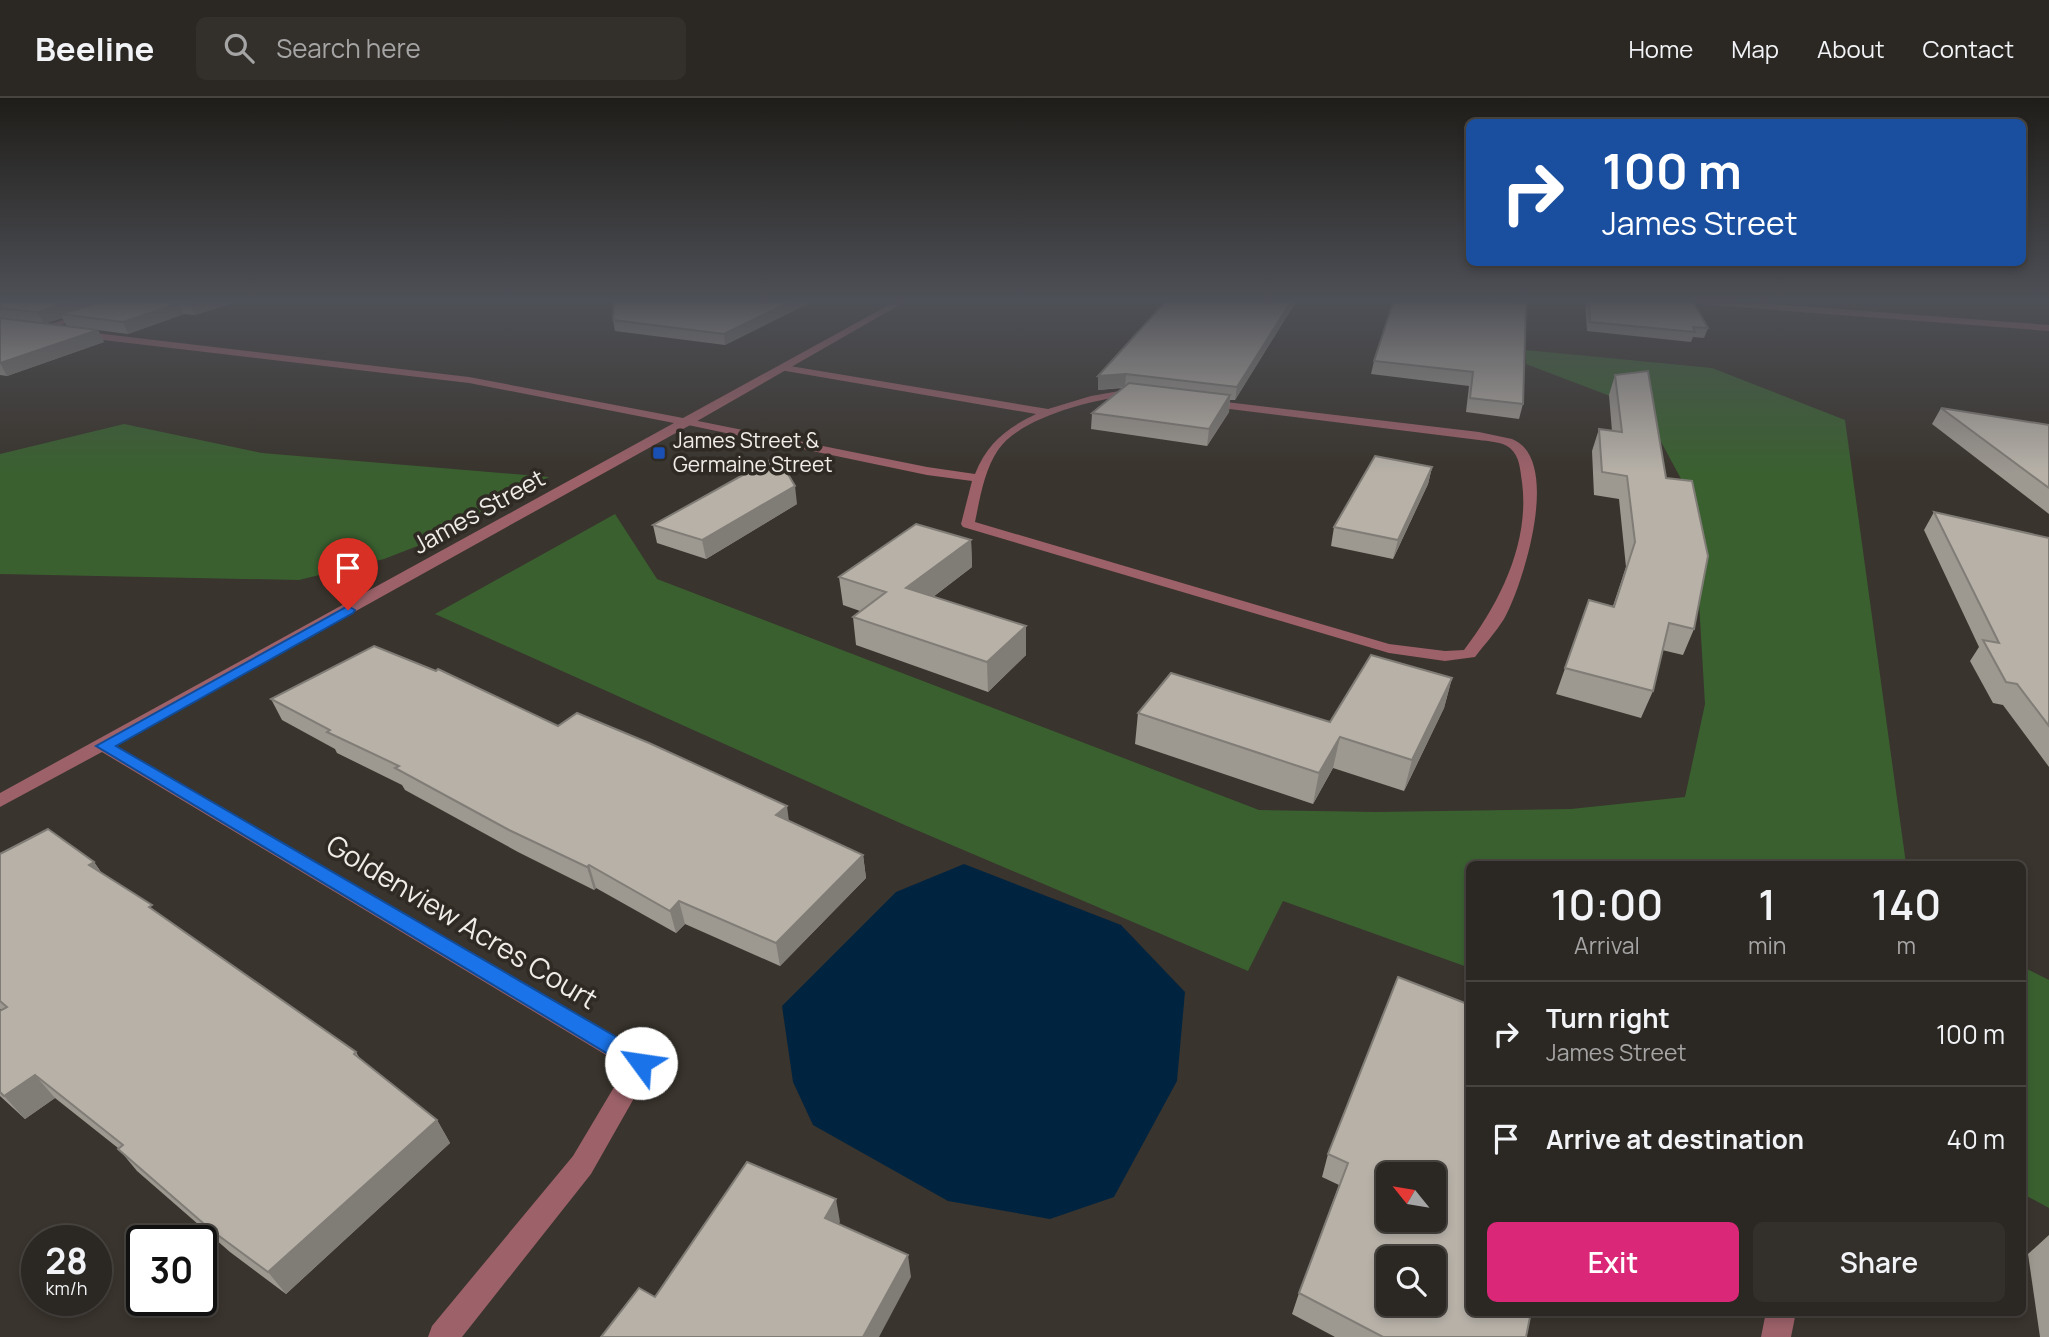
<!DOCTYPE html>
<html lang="en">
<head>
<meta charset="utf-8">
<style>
  :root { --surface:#2b2722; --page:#332f2a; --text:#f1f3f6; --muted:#a6a5a5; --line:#474440; --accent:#db2777 }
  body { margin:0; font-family:Manrope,sans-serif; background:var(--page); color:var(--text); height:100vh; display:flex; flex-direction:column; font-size:26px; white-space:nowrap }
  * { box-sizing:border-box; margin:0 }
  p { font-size:23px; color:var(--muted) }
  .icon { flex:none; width:38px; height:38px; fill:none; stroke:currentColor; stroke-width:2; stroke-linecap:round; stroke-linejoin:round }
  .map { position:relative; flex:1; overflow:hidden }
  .details { position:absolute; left:1466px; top:763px; width:560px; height:455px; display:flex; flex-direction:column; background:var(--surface); border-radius:10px; box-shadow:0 4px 10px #0003,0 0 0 2px var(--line) }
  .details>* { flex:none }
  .guide { position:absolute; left:1466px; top:21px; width:560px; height:147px; border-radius:10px; box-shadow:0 4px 10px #0003,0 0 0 2px var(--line); background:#1a4fa0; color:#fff; overflow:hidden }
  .needle { width:46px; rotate:300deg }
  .tools { position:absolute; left:1376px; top:1064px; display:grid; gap:14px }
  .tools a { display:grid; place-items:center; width:70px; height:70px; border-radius:10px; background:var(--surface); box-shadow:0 4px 10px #0003,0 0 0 2px var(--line); font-size:35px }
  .speed { position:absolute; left:21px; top:1127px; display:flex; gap:14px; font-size:35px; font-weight:700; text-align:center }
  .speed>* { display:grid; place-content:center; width:91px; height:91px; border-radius:50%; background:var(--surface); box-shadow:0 4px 10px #0003,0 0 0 2px var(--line); line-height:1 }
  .speed small { font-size:18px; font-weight:400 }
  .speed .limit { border:4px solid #111; border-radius:10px; background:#fff; color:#111 }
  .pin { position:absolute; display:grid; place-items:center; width:60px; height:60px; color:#fff; margin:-72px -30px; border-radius:50% 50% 50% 0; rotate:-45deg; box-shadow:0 0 7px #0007 }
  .pin .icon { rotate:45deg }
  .me { position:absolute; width:77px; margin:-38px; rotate:301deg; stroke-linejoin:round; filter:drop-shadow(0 0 5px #0008) }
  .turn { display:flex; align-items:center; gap:24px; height:147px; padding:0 21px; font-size:32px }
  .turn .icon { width:91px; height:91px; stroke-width:2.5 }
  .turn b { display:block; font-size:49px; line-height:60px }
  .eta { display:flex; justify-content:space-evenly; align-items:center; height:119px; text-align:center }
  .eta b { font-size:42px; font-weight:600; line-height:49px }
  .button { display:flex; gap:14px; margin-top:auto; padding:14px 21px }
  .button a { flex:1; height:80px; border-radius:10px; background:var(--accent); color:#fff; font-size:28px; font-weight:600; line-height:80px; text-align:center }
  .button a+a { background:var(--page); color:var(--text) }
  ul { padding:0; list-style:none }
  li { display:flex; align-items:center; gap:21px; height:105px; padding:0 21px; border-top:2px solid var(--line) }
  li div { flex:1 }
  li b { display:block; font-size:26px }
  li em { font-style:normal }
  header { display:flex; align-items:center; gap:42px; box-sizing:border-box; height:98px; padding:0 35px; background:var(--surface); border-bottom:2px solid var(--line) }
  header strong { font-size:33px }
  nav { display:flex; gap:38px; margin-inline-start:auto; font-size:24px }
  .search { width:490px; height:63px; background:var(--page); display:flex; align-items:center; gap:18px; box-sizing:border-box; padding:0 24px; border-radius:10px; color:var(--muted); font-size:26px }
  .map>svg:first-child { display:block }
</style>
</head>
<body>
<header>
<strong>Beeline</strong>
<div class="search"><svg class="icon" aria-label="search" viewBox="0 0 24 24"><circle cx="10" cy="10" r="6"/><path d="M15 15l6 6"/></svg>Search here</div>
<nav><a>Home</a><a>Map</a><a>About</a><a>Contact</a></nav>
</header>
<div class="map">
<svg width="2049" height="1239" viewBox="0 0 2049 1239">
  <rect width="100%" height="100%" fill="#39342d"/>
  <!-- green -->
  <g fill="#3a6030">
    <path d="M1526 252 1712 270 1845 322 1906 766H1470V870L1283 803 1248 873 900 725 435 516 615 416 657 481 1259 712 1376 714 1571 711 1685 699 1705 606 1693 403 1653 329 1610 298 1526 266Z"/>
    <path d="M124 326 262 355 549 379 433 442 384 461 299 482 0 476V356Z"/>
    <path d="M2023 869 2049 882V1110L2023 1096Z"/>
  </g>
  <!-- water -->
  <path fill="#002440" d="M964 766 1121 827 1185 894 1177 983 1114 1099 1050 1121 948 1103 813 1027 793 984 782 908 896 794Z"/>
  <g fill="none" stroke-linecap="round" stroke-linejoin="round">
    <!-- service -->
    <g fill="#9c6169" fill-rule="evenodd">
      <path d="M84 215 92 217 43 233 35 231Z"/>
      <path d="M784 267 1048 311 1091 298 1125 292 1479 334 1512 341C1563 361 1523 487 1504 521 1496 534 1484 547 1475 559L1445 563 1389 555 963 429 961 426 972 383 927 377 688 327 682 324 688 321 927 369 975 376C987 345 1007 330 1036 316L780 272 779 270ZM1125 298 1479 342C1488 343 1503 344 1510 350 1520 359 1520 371 1522 384 1530 444 1500 505 1464 552L1445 553 1389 546 975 424C980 400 984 373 998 352 1020 320 1088 303 1125 298Z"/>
    </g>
    <!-- minor -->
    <g fill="#9c6169" fill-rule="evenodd">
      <path d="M898 202H908L692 326 115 647 650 958 653 965 650 972 591 1076 462 1239H428L432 1228 573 1058 626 969 102 654 0 709V695L674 325 469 285 78 239 73 236 78 233 469 279 683 320Z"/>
      <path d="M1760 202H1768L1772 208 1765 210Z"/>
      <path d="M1766 1214H1796L1791 1239H1761Z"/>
    </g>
    <!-- tertiary -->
    <path fill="#9c6169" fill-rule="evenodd" d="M1681 202H1719L2049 227V233L1685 205Z"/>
  </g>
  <!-- wall -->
  <g fill="#9d9890" fill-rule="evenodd">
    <path d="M0 202H242L195 217 184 216 128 236 98 232 104 244 7 278 0 277ZM62 220 67 228 44 226Z"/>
    <path d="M815 202 725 247 615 233 613 222Z"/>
    <path d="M1297 202 1235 302H1230L1229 314 1207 348 1091 331 1092 315 1123 290 1098 292V278Z"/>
    <path d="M1394 202 1523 306 1519 321 1466 314 1469 288 1371 276 1374 263Z"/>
    <path d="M1585 202H1692L1708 230 1704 240 1693 239 1691 244 1587 233Z"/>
    <path d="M1615 277 1666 380 1694 531 1683 557 1662 552 1653 593 1641 620 1556 596 1589 502 1613 508 1626 469 1619 401 1594 397 1592 353 1599 331 1612 333 1609 297Z"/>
    <path d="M1941 310 2049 327V416L1932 326Z"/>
    <path d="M1432 369 1428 386 1393 461 1331 448 1334 429Z"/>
    <path d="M797 406 706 461 657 445 653 427Z"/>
    <path d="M1934 414 2049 440V669L2003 607 1993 605 1970 563 1979 549 1924 432Z"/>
    <path d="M971 442 972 469 933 499 1026 557 988 594 856 547 853 519 860 513 843 507 839 479Z"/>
    <path d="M1452 580 1444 610 1404 693 1333 670 1313 706 1135 646 1138 615 1330 624Z"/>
    <path d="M271 601 558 628 789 723 863 757 866 780 780 868 685 826 676 835 596 790 594 792 518 754 405 692 402 687 337 655 335 651 282 622Z"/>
    <path d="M0 756 94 764 101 774 158 815 356 954 360 961 437 1022 450 1045 286 1196 230 1154 137 1073 118 1050 55 1000 25 1021 0 998V913L2 912 0 911Z"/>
    <path d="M1398 879 1526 1239H1335L1292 1216 1299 1195 1339 1087 1322 1079 1328 1056Z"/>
    <path d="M2049 1137V1239H2040L2028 1156Z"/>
  </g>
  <!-- shaded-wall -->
  <g fill="#807c76">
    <path d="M77 202H119L61 216 62 220 44 226 37 214Z"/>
    <path d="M202 202H242L195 217 190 206Z"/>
    <path d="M793 202H815L725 247 724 236Z"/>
    <path d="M1292 202H1297L1235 302 1237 289Z"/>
    <path d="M179 205 184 216 128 236 123 224Z"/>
    <path d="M98 232 104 244 7 278 0 265Z"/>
    <path d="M1126 276 1125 289 1098 292V278Z"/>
    <path d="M1230 297 1229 314 1207 348 1209 331Z"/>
    <path d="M1432 369 1428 386 1393 461 1398 442Z"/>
    <path d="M795 388 797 406 706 461 702 442Z"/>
    <path d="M971 442 972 469 908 518 906 490Z"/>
    <path d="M1026 528V557L988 594 987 564Z"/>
    <path d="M1452 580 1444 610 1404 693 1412 662Z"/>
    <path d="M1340 639 1333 670 1313 706 1319 675Z"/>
    <path d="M787 708 790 731 776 717Z"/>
    <path d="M863 757 866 780 780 868 776 845Z"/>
    <path d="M94 764 109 786 89 767Z"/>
    <path d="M589 767 596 790 594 792 587 769Z"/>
    <path d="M679 803 685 826 676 835 670 813Z"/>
    <path d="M35 977 55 1000 25 1021 4 998Z"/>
    <path d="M437 1022 450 1045 286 1196 268 1174Z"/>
    <path d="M836 1101 840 1124 829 1142 825 1120Z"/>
    <path d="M908 1157 911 1179 879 1239H863Z"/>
  </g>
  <!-- building -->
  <g fill="#b7b1a8" stroke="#807c76" stroke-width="2" fill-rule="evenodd">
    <path d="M0 202H77L37 214 0 210Z"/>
    <path d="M108 202H202L190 206 179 205 123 224 61 216Z"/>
    <path d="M614 202H793L724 236 613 222Z"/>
    <path d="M1167 202H1292L1237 289 1126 276 1098 278Z"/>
    <path d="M1394 202H1478L1526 205 1523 306 1470 300 1473 274 1374 263Z"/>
    <path d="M1589 202H1692L1708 230 1693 229 1695 234 1590 224Z"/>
    <path d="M0 220 98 232 0 265Z"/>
    <path d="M1648 273 1666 380 1692 383 1708 458 1694 531 1669 525 1653 593 1565 570 1589 502 1614 509 1635 444 1627 378 1602 374 1599 331 1622 334 1615 277Z"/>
    <path d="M1129 285 1230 297 1209 331 1092 315Z"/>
    <path d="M1941 310 2049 327V390Z"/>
    <path d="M777 358 795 388 702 442 653 427Z"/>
    <path d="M1375 358 1432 369 1398 442 1334 429Z"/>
    <path d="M1934 414 2049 440V628L2017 586 2006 584 1983 542 1999 545Z"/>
    <path d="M916 426 971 442 906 490 1026 528 987 564 853 519 886 494 839 479Z"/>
    <path d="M374 548 436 573 438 571 558 628 577 615 649 645 787 708 776 717 863 757 776 845 679 803 670 813 589 767 587 769 509 732 395 670 399 668 327 634 330 632 271 601Z"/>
    <path d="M1371 557 1452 580 1412 662 1340 639 1319 675 1138 615 1171 575 1330 624Z"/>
    <path d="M48 731 94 764 89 767 152 807 149 809 356 954 354 956 437 1022 268 1174 211 1132 118 1051 123 1047 35 977 4 998 0 994V913L7 909 0 903V756Z"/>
    <path d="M1398 879 1470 907V1214H1531L1526 1239H1383L1299 1195 1348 1065 1328 1056ZM1388 1076H1433V1122H1388ZM1388 1160H1433V1206H1388Z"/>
    <path d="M747 1064 836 1101 825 1120 908 1157 863 1239H601L639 1190 655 1199Z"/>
  </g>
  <!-- sky -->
  <linearGradient id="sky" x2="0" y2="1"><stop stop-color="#1f1d19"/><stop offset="0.54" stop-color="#4e5057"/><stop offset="1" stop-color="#4e5057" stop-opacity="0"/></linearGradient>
  <rect width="2049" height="375" fill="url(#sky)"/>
  <!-- route -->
  <path fill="#1a73e8" stroke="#114b97" stroke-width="2" d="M348 508 355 512 353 515 116 648 649 958 653 965 649 971 641 974 633 971 96 648Z"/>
  <!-- markers -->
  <rect fill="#1a4fb4" stroke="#2f2a23" stroke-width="2.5" x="652" y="348" width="14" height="14" rx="3.5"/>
  <g text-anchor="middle" stroke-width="7" stroke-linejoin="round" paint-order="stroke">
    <!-- far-poi labels -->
    <g font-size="21" fill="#f0ede9" stroke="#2f2a23" text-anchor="start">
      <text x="673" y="350">James Street &amp;<tspan x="673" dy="24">Germaine Street</tspan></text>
    </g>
    <!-- street labels -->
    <g font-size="24" fill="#f0ede9" stroke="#2f2a23">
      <text transform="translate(479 414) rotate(-29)" y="8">James Street</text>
    </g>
    <!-- near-street labels -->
    <g font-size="28" fill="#f0ede9" stroke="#2f2a23">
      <text transform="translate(462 824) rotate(31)" y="10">Goldenview Acres Court</text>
    </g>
  </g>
</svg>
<div class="tools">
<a><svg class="needle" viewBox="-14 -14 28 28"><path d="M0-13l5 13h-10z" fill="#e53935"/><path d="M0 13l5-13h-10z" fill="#a6a5a5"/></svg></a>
<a><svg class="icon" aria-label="search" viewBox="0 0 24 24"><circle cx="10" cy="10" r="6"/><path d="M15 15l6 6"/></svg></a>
</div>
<div class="speed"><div>28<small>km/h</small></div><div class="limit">30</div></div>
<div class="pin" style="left:348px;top:512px;background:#d93025"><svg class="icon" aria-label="arrive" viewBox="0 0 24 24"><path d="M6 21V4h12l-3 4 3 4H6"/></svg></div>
<svg class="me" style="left:641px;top:965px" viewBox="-20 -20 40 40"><circle r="19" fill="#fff"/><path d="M0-13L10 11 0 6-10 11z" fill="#1a73e8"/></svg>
<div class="guide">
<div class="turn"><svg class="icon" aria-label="right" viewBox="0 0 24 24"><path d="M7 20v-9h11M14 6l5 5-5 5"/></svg><div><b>100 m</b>James Street</div></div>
</div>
<section class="details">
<div class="eta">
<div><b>10:00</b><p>Arrival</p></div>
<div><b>1</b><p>min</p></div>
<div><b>140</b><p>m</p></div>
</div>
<ul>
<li><svg class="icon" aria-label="right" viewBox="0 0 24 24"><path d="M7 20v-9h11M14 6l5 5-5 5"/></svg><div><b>Turn right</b><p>James Street</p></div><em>100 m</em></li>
<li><svg class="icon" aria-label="arrive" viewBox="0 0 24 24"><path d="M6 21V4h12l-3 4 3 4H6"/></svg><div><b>Arrive at destination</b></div><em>40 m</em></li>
</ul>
<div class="button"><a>Exit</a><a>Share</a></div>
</section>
</div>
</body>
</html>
